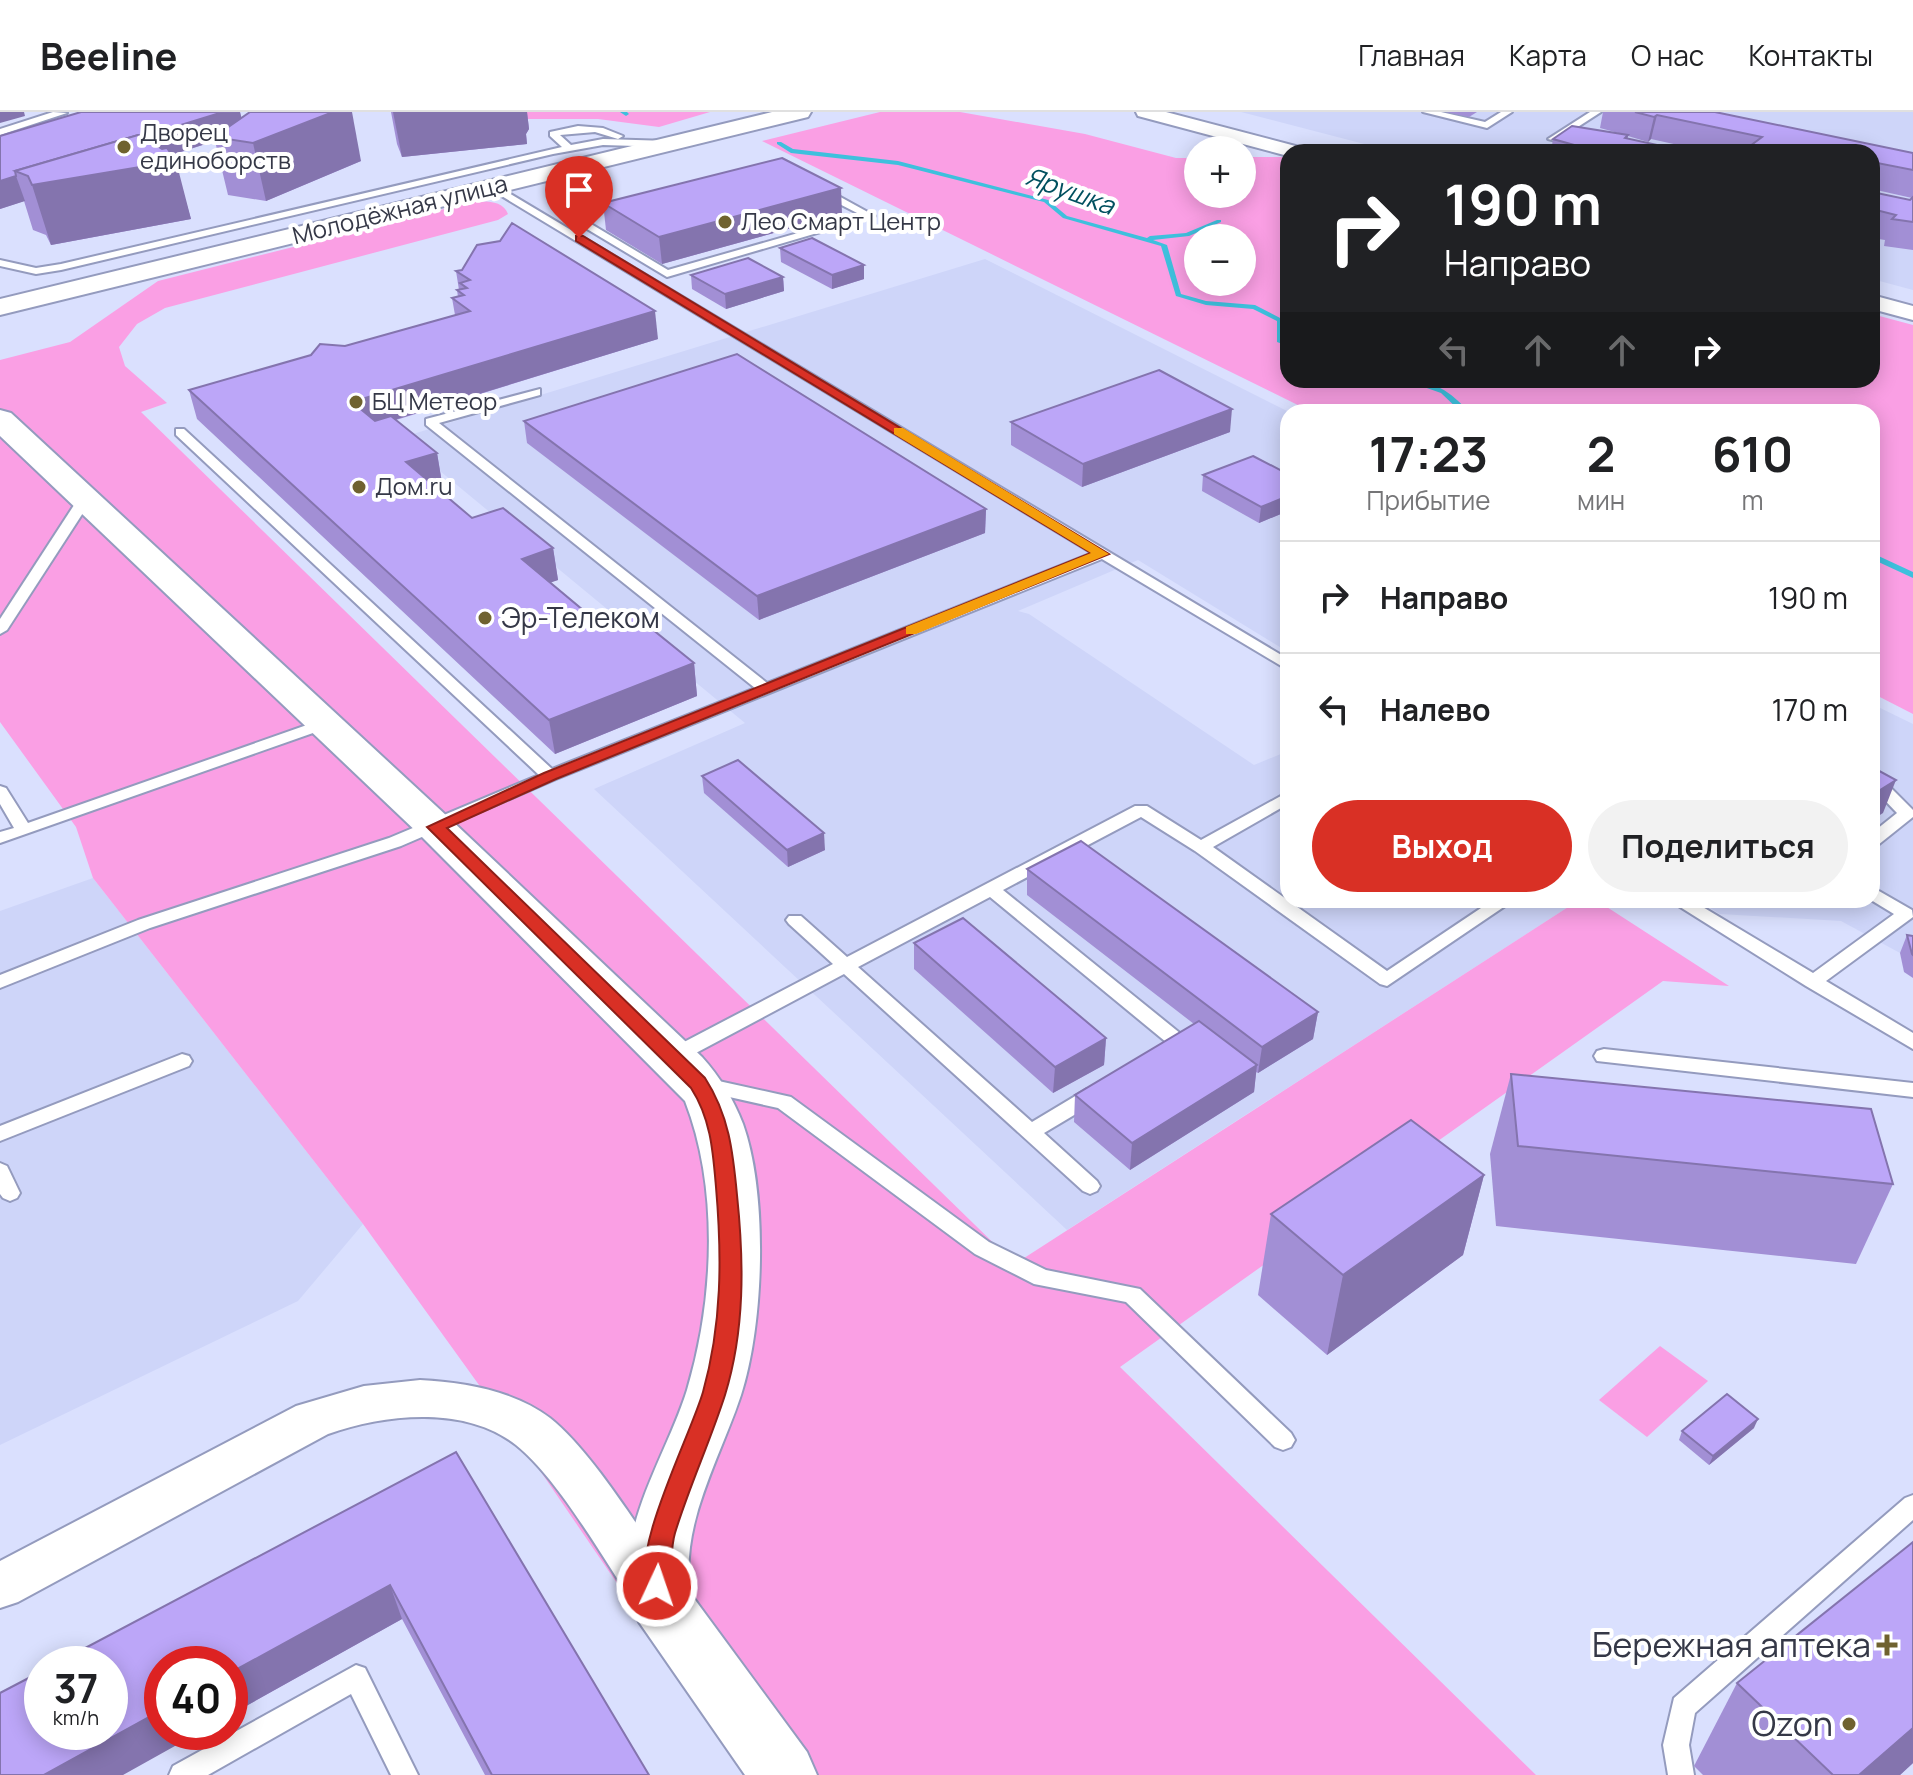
<!DOCTYPE html>
<html lang="ru">
<head>
<meta charset="utf-8">
<style>
  :root { --surface:#fff; --page:#f2f2f2; --text:#202124; --muted:#757577; --line:#e0e0e0; --accent:#d93025 }
  body { margin:0; font-family:Manrope,sans-serif; background:var(--page); color:var(--text); height:100vh; display:flex; flex-direction:column; font-size:30px; white-space:nowrap }
  * { box-sizing:border-box; margin:0 }
  p { font-size:26px; color:var(--muted) }
  .icon { flex:none; width:44px; height:44px; fill:none; stroke:currentColor; stroke-width:2; stroke-linecap:round; stroke-linejoin:round }
  .map { position:relative; flex:1; overflow:hidden }
  .panel { position:absolute; left:1280px; top:292px; width:600px; height:504px; display:flex; flex-direction:column; background:var(--surface); border-radius:24px; box-shadow:0 4px 20px #0003 }
  .panel>* { flex:none }
  .top-card { position:absolute; left:1280px; top:32px; width:600px; height:244px; border-radius:24px; box-shadow:0 4px 20px #0003; background:#202124; color:#fff; overflow:hidden }
  .tools { position:absolute; left:1184px; top:24px; display:grid; gap:16px }
  .tools a { display:grid; place-items:center; width:72px; height:72px; border-radius:50%; background:var(--surface); box-shadow:0 4px 20px #0003; font-size:40px }
  .speed { position:absolute; left:24px; top:1534px; display:flex; gap:16px; font-size:40px; font-weight:700; text-align:center }
  .speed>* { display:grid; place-content:center; width:104px; height:104px; border-radius:50%; background:var(--surface); box-shadow:0 4px 20px #0003; line-height:1 }
  .speed small { font-size:20px; font-weight:400 }
  .speed .limit { border:12px solid #d22; background:#fff; color:#111 }
  .pin { position:absolute; display:grid; place-items:center; width:68px; height:68px; color:#fff; margin:-82px -34px; border-radius:50% 50% 50% 0; rotate:-45deg; box-shadow:0 0 8px #0007 }
  .pin .icon { rotate:45deg }
  .me { position:absolute; width:88px; margin:-44px; rotate:3deg; stroke-linejoin:round; filter:drop-shadow(0 0 6px #0008) }
  .turn { display:flex; align-items:center; gap:28px; height:168px; padding:0 32px; font-size:36px }
  .turn .icon { width:104px; height:104px; stroke-width:2.5 }
  .turn b { display:block; font-size:56px; line-height:68px }
  .lanes { display:flex; align-items:center; height:76px; padding:0 32px; background:#0003; justify-content:center; gap:40px; direction:ltr }
  .lanes .off { opacity:.35 }
  .eta { display:flex; justify-content:space-evenly; align-items:center; height:136px; text-align:center }
  .eta b { font-size:48px; font-weight:700; line-height:56px }
  .cta { display:flex; gap:16px; margin-top:auto; padding:16px 32px }
  .cta a { flex:1; height:92px; border-radius:48px; background:var(--accent); color:#fff; font-size:32px; font-weight:700; line-height:92px; text-align:center }
  .cta a+a { background:var(--page); color:var(--text) }
  ul { padding:0; list-style:none }
  li { display:flex; align-items:center; gap:24px; height:112px; padding:0 32px; border-top:2px solid var(--line) }
  li div { flex:1 }
  li b { display:block; font-size:30px }
  li em { font-style:normal }
  header { display:flex; align-items:center; gap:48px; box-sizing:border-box; height:112px; padding:0 40px; background:var(--surface); border-bottom:2px solid var(--line) }
  header strong { font-size:38px }
  nav { display:flex; gap:44px; margin-inline-start:auto; font-size:28px }
  .map>svg:first-child { display:block }
</style>
</head>
<body>
<header>
<strong>Beeline</strong>
<nav><a>Главная</a><a>Карта</a><a>О нас</a><a>Контакты</a></nav>
</header>
<div class="map">
<svg width="1913" height="1663" viewBox="0 0 1913 1663">
  <rect width="100%" height="100%" fill="#dae0fe"/>
  <!-- built -->
  <g fill="#ced5f9">
    <path d="M1241 0H1913V178L1872 167V40H1395Z"/>
    <path d="M985 147 1289 300 1288 540 1138 448 1018 499 1029 502 1254 653 1288 639V788H1579L1067 1118 594 677 745 611 400 326Z"/>
    <path d="M1872 592 1913 612V843L1900 841 1841 809 1720 802 1697 788H1872Z"/>
    <path d="M93 766 363 1112 298 1189 0 1333V799Z"/>
  </g>
  <!-- green -->
  <g fill="#fa9fe4" fill-rule="evenodd">
    <path d="M395 0H710L659 15 598 7H475Z"/>
    <path d="M880 0H960L1085 22 1176 46H1198V82H1242V45H1288V268H1872V202L1913 213V602L1872 581V300H1312L762 29ZM1198 126H1242V170H1198Z"/>
    <path d="M472 90C485 89 503 88 508 102L498 108 165 196 137 212 119 235 125 254 167 291 141 300 1015 1152 1579 788H1596L1729 874 1663 869 1120 1255 1536 1663H748L528 1341 363 1112 93 766 76 715 0 610V248L70 230 158 169Z"/>
    <path d="M1660 1234 1708 1269 1647 1325 1599 1288Z"/>
  </g>
  <g fill="none" stroke-linecap="round" stroke-linejoin="round">
    <!-- stream -->
    <g fill="#3ec0dd" fill-rule="evenodd">
      <path d="M620 0H627L629 2 626 4Z"/>
      <path d="M777 30H781L793 37 898 49 1048 88 1067 104 1147 126 1150 124 1186 121 1217 108H1221V110L1189 124 1153 128 1167 133 1181 182 1206 189 1255 193 1282 207 1285 229 1288 230V234L1277 230V209L1253 197 1206 193 1176 184 1161 134 1063 106 1044 90 898 53 791 41 777 32Z"/>
      <path d="M1404 268C1434 268 1450 279 1469 300H1461L1441 281Z"/>
      <path d="M1872 441 1913 460V466L1872 447Z"/>
    </g>
    <!-- lane casing -->
    <g stroke="#949bbe" stroke-width="4">
      <g id="lane">
        <path d="M53 0 67 1 0 23V17Z"/>
        <path d="M1423 0H1441L1485 10 1501 0H1512L1487 16Z"/>
        <path d="M1590 0H1601L1556 29 1548 27Z"/>
        <path d="M578 14 603 16 623 24 618 27 595 20 560 23 571 33 603 27 669 29 674 32 669 35 603 33 553 42 61 158 36 162 0 154V148L36 156 61 152 562 35 550 24V20Z"/>
        <path d="M494 72 1288 547V558L1102 447 556 667 401 734 150 816 0 876V863L138 808 389 726 539 663 176 323V317H184L552 657 755 576 426 313V307L540 277V283L439 311 767 571 1092 441 490 77V73Z"/>
        <path d="M816 76H824L875 104 667 165 567 105 576 103 668 158 861 103 816 80Z"/>
        <path d="M85 383 92 387 7 518 0 522V507L78 387Z"/>
        <path d="M324 607 332 612 330 615 0 731V720L14 716 0 692V674L6 676 28 711Z"/>
        <path d="M1872 661 1878 663 1913 698V705L1878 733 1872 734V721L1897 701 1872 675Z"/>
        <path d="M1288 680V692L1213 735 1387 859 1493 788H1514L1387 874 1380 872 1195 739 1141 705 1003 778 1186 926 1189 931 1186 936 1168 945 1161 943 1158 938 1166 930 990 785 858 855 1032 1010 1087 977H1101L1104 982 1101 987 1044 1021 1097 1069 1100 1074 1097 1079 1090 1082 1083 1079 844 862 679 950H665L662 945 665 940 833 852 789 812 786 808 789 804H801L847 845 1135 694H1147L1201 728Z"/>
        <path d="M1872 775 1912 798 1913 805 1826 869 1913 921V937L1806 874 1669 788H1691L1813 861 1894 802 1871 788Z"/>
        <path d="M1604 937 1913 971V985L1597 949 1594 944 1597 939Z"/>
        <path d="M182 942 189 944 192 949 189 954 0 1029V1014Z"/>
        <path d="M705 966 791 985 989 1130 1046 1158 1140 1177 1291 1321 1295 1328 1291 1335 1283 1338 1275 1335 1126 1190 1034 1172 975 1142 778 996 698 978 695 973 698 968Z"/>
        <path d="M0 1051 7 1054 20 1081 17 1086 10 1089 3 1086 0 1082Z"/>
        <path d="M1913 1383V1408L1695 1601 1689 1633 1694 1663H1668L1663 1633 1674 1586 1905 1386Z"/>
        <path d="M356 1553 365 1556 418 1663H391L351 1582 208 1663H169L173 1654Z"/>
      </g>
    </g>
    <!-- street casing -->
    <g stroke="#949bbe" stroke-width="4">
      <g id="street">
        <path d="M1136 0H1166L1303 36 1306 40H1288V44L1138 4Z"/>
        <path d="M1872 183 1913 194V208L1872 197Z"/>
        <path d="M420 1268C464 1270 514 1279 550 1306 593 1340 642 1422 675 1468L682 1484 675 1500 657 1507 639 1500C607 1453 559 1367 516 1333 465 1293 385 1302 328 1322L18 1490 0 1496V1449L296 1294 364 1274Z"/>
      </g>
    </g>
    <!-- secondary casing -->
    <g stroke="#949bbe" stroke-width="4">
      <g id="secondary">
        <path d="M772 0H811L808 5 0 203V187Z"/>
        <path d="M0 298 11 301 449 706 702 945C720 965 733 986 743 1012 768 1083 764 1212 741 1283 720 1347 680 1411 690 1481L807 1640 817 1663H745L639 1510C604 1431 664 1352 687 1278 714 1188 719 1076 685 989L421 724 0 324Z"/>
      </g>
    </g>
    <!-- lane -->
    <use href="#lane" fill="#fff" fill-rule="evenodd"/>
    <!-- street -->
    <use href="#street" fill="#fff" fill-rule="evenodd"/>
    <!-- secondary -->
    <use href="#secondary" fill="#fff" fill-rule="evenodd"/>
  </g>
  <!-- wall -->
  <g fill="#a28fd5">
    <path d="M81 0H240L241 6 361 49 266 89 228 83 215 29 172 43 191 107 51 133 46 123 33 118 24 89 0 97V24Z"/>
    <path d="M391 0H527L529 17 526 22 527 32 402 45 397 32Z"/>
    <path d="M1446 0H1477L1469 5Z"/>
    <path d="M1603 0H1715L1913 41V138L1884 134 1885 128 1872 126V80L1910 88 1912 86 1872 77V40H1710L1651 27 1648 30 1628 24V27L1689 40H1551L1553 27 1622 22 1600 16Z"/>
    <path d="M603 91 842 102 662 152 606 118Z"/>
    <path d="M780 136 864 153V167L832 177 781 150Z"/>
    <path d="M456 159 658 227 396 308 437 341 442 371 434 374 472 406 553 436 558 468 550 470 601 513 694 551 697 584 555 642 197 307 189 278 455 203 452 186 458 185 457 178H459Z"/>
    <path d="M691 163 783 165 784 179 726 197 692 177Z"/>
    <path d="M524 309 986 397 985 421 759 508 527 331Z"/>
    <path d="M1011 310 1230 320 1082 375 1011 333Z"/>
    <path d="M1288 362V399L1259 411 1202 379 1203 363Z"/>
    <path d="M702 664 825 738 788 755 704 681Z"/>
    <path d="M1027 757 1318 900 1313 927 1258 961 1256 960 1254 980 1130 1058 1074 1010 1075 983 1194 912 1027 783Z"/>
    <path d="M1907 823 1913 824V866L1904 860 1900 841Z"/>
    <path d="M914 831 1106 926 1104 953 1053 981 914 857Z"/>
    <path d="M1511 962 1893 1072 1856 1152 1496 1114 1490 1042Z"/>
    <path d="M1484 1063 1463 1143 1327 1243 1258 1183 1271 1102Z"/>
    <path d="M1754 1316 1709 1353 1679 1328 1682 1319Z"/>
    <path d="M456 1340 649 1663H485L402 1507 230 1603Z"/>
    <path d="M1737 1571 1913 1651 1900 1663H1703L1694 1654Z"/>
  </g>
  <!-- shaded-wall -->
  <g fill="#8474ae">
    <path d="M0 0H24L25 4 0 11Z"/>
    <path d="M223 0H240L245 20 214 25 215 29 164 45 176 49 191 107 51 133 32 73 28 64 22 62Z"/>
    <path d="M333 0H352L361 49 266 89 253 31Z"/>
    <path d="M393 0H527L529 17 526 22 527 32 402 45Z"/>
    <path d="M1657 3 1651 27 1648 30 1654 5Z"/>
    <path d="M16 64 25 89 0 97V69Z"/>
    <path d="M841 76 842 102 662 152 659 125Z"/>
    <path d="M864 153V167L832 177V163Z"/>
    <path d="M783 165 784 179 726 197 725 182Z"/>
    <path d="M655 199 658 227 358 319 352 290Z"/>
    <path d="M1232 297 1230 320 1082 375 1083 352Z"/>
    <path d="M437 341 442 371 412 381 406 350Z"/>
    <path d="M1288 384V399L1259 411 1261 395Z"/>
    <path d="M986 397 985 421 759 508 757 484Z"/>
    <path d="M553 436 558 468 527 479 522 447Z"/>
    <path d="M694 551 697 584 555 642 549 608Z"/>
    <path d="M1896 668 1883 701 1872 708V683Z"/>
    <path d="M824 721 825 738 788 755 787 738Z"/>
    <path d="M1318 900 1313 927 1258 961 1262 935Z"/>
    <path d="M1106 926 1104 953 1053 981 1055 955Z"/>
    <path d="M1257 953 1254 980 1130 1058 1132 1031Z"/>
    <path d="M1484 1063 1463 1143 1327 1243 1343 1163Z"/>
    <path d="M1758 1307 1754 1316 1709 1353 1713 1344Z"/>
    <path d="M390 1473 402 1507 230 1603V1561Z"/>
    <path d="M162 1598V1620H200L123 1663H44Z"/>
    <path d="M1913 1616V1651L1900 1663H1859Z"/>
  </g>
  <!-- building -->
  <g fill="#bca6f8" stroke="#8474ae" stroke-width="2">
    <path d="M81 0H223L142 25 138 23 15 59 16 64 0 69V24Z"/>
    <path d="M250 0H333L253 31 214 25Z"/>
    <path d="M1635 0H1715L1913 41V58L1872 50V40H1826L1800 35 1794 40H1742L1762 25 1657 3 1654 5Z"/>
    <path d="M1572 14 1628 23 1625 26 1689 40H1599L1553 27Z"/>
    <path d="M138 23 161 32 156 33 162 37 167 36 176 49 32 73 28 64 15 59Z"/>
    <path d="M782 46 841 76 659 125 603 91Z"/>
    <path d="M1872 80 1910 88 1913 85V110L1892 107 1896 103 1872 97Z"/>
    <path d="M512 111 655 199 352 290 375 309 391 304 437 341 406 350 472 406 503 396 553 436 522 447 601 513 632 501 694 551 549 608 189 278 311 243 320 232 345 234 470 199 452 186 464 183 457 178 467 176 460 171 470 168 456 159 462 158 477 133 500 129Z"/>
    <path d="M812 126 864 153 832 163 780 136Z"/>
    <path d="M748 146 783 165 725 182 691 163Z"/>
    <path d="M737 242 986 397 757 484 524 309Z"/>
    <path d="M1159 258 1232 297 1083 352 1011 310Z"/>
    <path d="M1253 344 1288 362V384L1261 395 1203 363Z"/>
    <path d="M738 648 824 721 787 738 702 664Z"/>
    <path d="M1872 655 1896 668 1872 683Z"/>
    <path d="M1081 729 1318 900 1262 935 1027 757Z"/>
    <path d="M963 806 1106 926 1055 955 914 831Z"/>
    <path d="M1907 823 1913 824V843L1912 842Z"/>
    <path d="M1199 909 1257 953 1132 1031 1075 983Z"/>
    <path d="M1511 962 1871 997 1893 1072 1518 1034Z"/>
    <path d="M1411 1008 1484 1063 1343 1163 1271 1102Z"/>
    <path d="M1727 1282 1758 1307 1713 1344 1682 1319Z"/>
    <path d="M456 1340 649 1663H492L390 1473 230 1561V1552H162V1598L44 1663H0V1581L42 1559V1620H110V1552H55Z"/>
    <path d="M1913 1430V1616L1859 1663H1833L1737 1571Z"/>
  </g>
  <!-- route -->
  <path fill="#d93025" stroke="#8d1f18" stroke-width="2" d="M576 124H583L1109 442 556 667 447 716 705 966C729 1003 733 1040 737 1083 744 1150 745 1218 725 1283 710 1330 689 1375 675 1421 669 1441 674 1463 666 1482L657 1485 648 1482C629 1440 690 1325 703 1280 722 1212 722 1145 716 1075 713 1040 711 1007 691 976L427 715 544 661 1091 441 576 129Z"/>
  <!-- slow -->
  <path fill="#f59e0b" d="M894 316H903L1109 442 916 522H906V515L1091 441 894 322Z"/>
  <!-- markers -->
  <g fill="#6f622f" stroke="#fff" stroke-width="3">
    <circle cx="124" cy="35" r="8"/>
    <circle cx="725" cy="110" r="8"/>
    <circle cx="356" cy="290" r="8"/>
    <circle cx="359" cy="375" r="8"/>
    <circle cx="485" cy="506" r="8"/>
    <path d="M1883 1521h8v8h8v8h-8v8h-8v-8h-8v-8h8z"/>
    <circle cx="1849" cy="1612" r="8"/>
  </g>
  <g text-anchor="middle" stroke-width="8" stroke-linejoin="round" paint-order="stroke">
    <!-- far-poi labels -->
    <g font-size="24" fill="#353847" stroke="#fff" text-anchor="start">
      <text x="140" y="29">Дворец<tspan x="140" dy="28">единоборств</tspan></text>
      <text x="741" y="118">Лео Смарт Центр</text>
      <text x="372" y="298">БЦ Метеор</text>
      <text x="375" y="383">Дом.ru</text>
    </g>
    <!-- far-street labels -->
    <g font-size="24" fill="#353847" stroke="#fff">
      <text transform="translate(400 98) rotate(-14)" y="8">Молодёжная улица</text>
    </g>
    <!-- far-water labels -->
    <g font-size="26" font-style="italic" fill="#00505f" stroke="#fff">
      <text transform="translate(1070 79) rotate(20)" y="9">Ярушка</text>
    </g>
    <!-- poi labels -->
    <g font-size="28" fill="#353847" stroke="#fff" text-anchor="start">
      <text x="501" y="516">Эр-Телеком</text>
    </g>
    <!-- near-poi labels -->
    <g font-size="34" fill="#353847" stroke="#fff" text-anchor="end">
      <text x="1871" y="1545">Бережная аптека</text>
      <text x="1833" y="1624">Ozon</text>
    </g>
  </g>
</svg>
<div class="tools">
<a>+</a>
<a>−</a>
</div>
<div class="speed"><div>37<small>km/h</small></div><div class="limit">40</div></div>
<div class="pin" style="left:579px;top:126px;background:#d93025"><svg class="icon" aria-label="arrive" viewBox="0 0 24 24"><path d="M6 21V4h12l-3 4 3 4H6"/></svg></div>
<svg class="me" style="left:657px;top:1474px" viewBox="-20 -20 40 40"><circle r="17" fill="#d93025" stroke="#fff" stroke-width="3"/><path d="M0-11L8 9 0 5-8 9z" fill="#fff"/></svg>
<div class="top-card">
<div class="turn"><svg class="icon" aria-label="right" viewBox="0 0 24 24"><path d="M7 20v-9h11M14 6l5 5-5 5"/></svg><div><b>190 m</b>Направо</div></div>
<div class="lanes"><svg class="icon off" aria-label="left" viewBox="0 0 24 24"><path d="M17 20v-9H6M10 6l-5 5 5 5"/></svg><svg class="icon off" aria-label="ahead" viewBox="0 0 24 24"><path d="M12 20V5M6 11l6-6 6 6"/></svg><svg class="icon off" aria-label="ahead" viewBox="0 0 24 24"><path d="M12 20V5M6 11l6-6 6 6"/></svg><svg class="icon" aria-label="right" viewBox="0 0 24 24"><path d="M7 20v-9h11M14 6l5 5-5 5"/></svg></div>
</div>
<section class="panel">
<div class="eta">
<div><b>17:23</b><p>Прибытие</p></div>
<div><b>2</b><p>мин</p></div>
<div><b>610</b><p>m</p></div>
</div>
<ul>
<li><svg class="icon" aria-label="right" viewBox="0 0 24 24"><path d="M7 20v-9h11M14 6l5 5-5 5"/></svg><div><b>Направо</b></div><em>190 m</em></li>
<li><svg class="icon" aria-label="left" viewBox="0 0 24 24"><path d="M17 20v-9H6M10 6l-5 5 5 5"/></svg><div><b>Налево</b></div><em>170 m</em></li>
</ul>
<div class="cta"><a>Выход</a><a>Поделиться</a></div>
</section>
</div>
</body>
</html>
